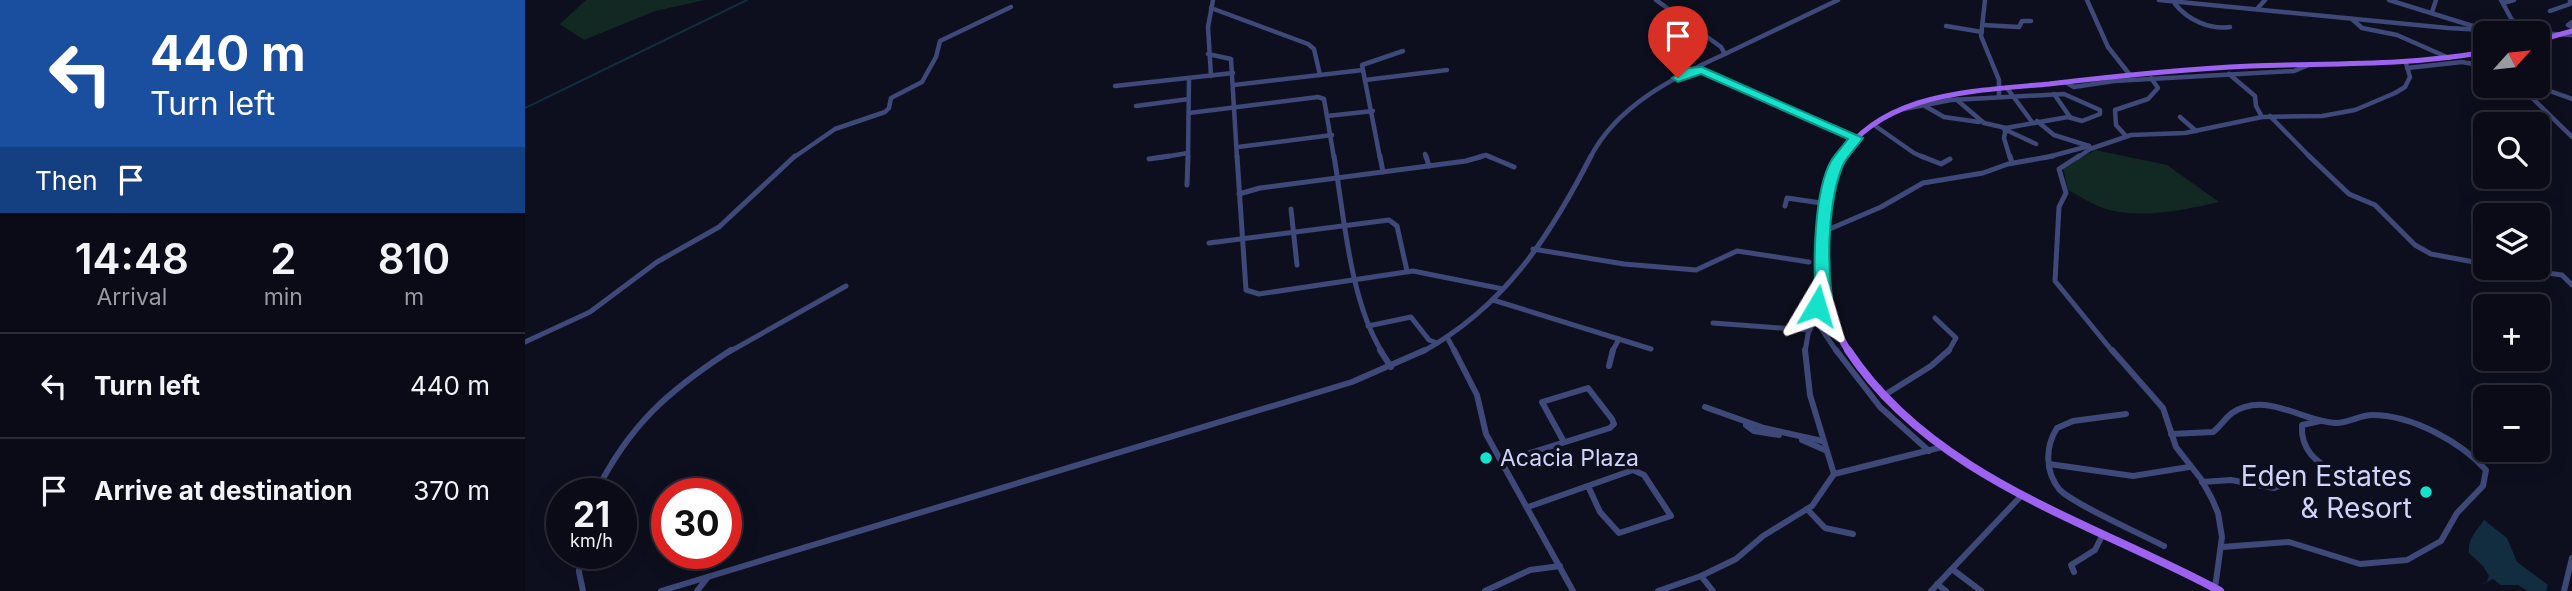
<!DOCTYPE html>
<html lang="en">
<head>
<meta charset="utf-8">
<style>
  :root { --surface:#0a0b16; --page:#181923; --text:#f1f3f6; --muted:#999ba1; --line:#2a2b35 }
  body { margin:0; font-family:Inter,sans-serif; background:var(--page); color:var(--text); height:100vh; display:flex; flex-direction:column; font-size:26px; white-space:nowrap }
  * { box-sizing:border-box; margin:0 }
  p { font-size:23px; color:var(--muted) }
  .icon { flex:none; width:38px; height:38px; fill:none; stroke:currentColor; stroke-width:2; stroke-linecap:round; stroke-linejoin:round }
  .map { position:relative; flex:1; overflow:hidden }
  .panel { display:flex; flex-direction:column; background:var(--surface); width:525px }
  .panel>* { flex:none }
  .guide { background:#1a4fa0; color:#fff; overflow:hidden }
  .needle { width:46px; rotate:63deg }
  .fabs { position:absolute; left:1948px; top:21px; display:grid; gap:14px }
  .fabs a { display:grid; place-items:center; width:77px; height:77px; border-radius:10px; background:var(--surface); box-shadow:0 4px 18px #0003,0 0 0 2px var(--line); font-size:35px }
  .speed { position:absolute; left:21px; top:478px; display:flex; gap:14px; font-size:35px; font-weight:700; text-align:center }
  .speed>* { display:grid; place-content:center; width:91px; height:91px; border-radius:50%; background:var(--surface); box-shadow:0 4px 18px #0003,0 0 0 2px var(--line); line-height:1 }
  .speed small { font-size:18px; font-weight:400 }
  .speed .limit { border:10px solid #d22; background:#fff; color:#111 }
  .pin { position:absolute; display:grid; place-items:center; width:60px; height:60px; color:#fff; margin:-72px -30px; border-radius:50% 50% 50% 0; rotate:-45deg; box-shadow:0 0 7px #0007 }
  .pin .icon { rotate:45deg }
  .me { position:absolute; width:77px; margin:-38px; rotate:7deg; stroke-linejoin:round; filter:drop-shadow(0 0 5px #0008) }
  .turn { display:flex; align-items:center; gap:24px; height:147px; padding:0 35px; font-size:32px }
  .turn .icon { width:91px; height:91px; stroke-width:2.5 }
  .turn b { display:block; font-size:49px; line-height:60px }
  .then { display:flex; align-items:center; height:66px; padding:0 35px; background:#0003; gap:14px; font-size:26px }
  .eta { display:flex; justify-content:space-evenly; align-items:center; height:119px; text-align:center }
  .eta b { font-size:42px; font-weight:600; line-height:49px }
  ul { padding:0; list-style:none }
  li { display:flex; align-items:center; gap:21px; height:105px; padding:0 35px; border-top:2px solid var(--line) }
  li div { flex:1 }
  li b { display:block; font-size:26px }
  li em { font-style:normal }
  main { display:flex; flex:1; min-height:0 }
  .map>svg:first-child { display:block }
</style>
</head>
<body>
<main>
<section class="panel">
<div class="guide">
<div class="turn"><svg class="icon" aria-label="left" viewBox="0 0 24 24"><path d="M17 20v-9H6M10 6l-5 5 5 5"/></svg><div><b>440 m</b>Turn left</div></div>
<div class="then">Then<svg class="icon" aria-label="arrive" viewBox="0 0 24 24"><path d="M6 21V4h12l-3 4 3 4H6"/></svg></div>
</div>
<div class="eta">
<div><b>14:48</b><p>Arrival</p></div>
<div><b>2</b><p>min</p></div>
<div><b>810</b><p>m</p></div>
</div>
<ul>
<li><svg class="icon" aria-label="left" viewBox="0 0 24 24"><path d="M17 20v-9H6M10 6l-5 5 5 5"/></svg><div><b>Turn left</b></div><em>440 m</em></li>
<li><svg class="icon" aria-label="arrive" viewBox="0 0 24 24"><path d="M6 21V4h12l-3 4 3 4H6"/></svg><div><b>Arrive at destination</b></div><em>370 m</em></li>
</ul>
</section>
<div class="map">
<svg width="2047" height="591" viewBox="0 0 2047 591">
  <rect width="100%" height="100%" fill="#0e0f1e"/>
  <!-- green -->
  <g fill="#122822">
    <path d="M61 0H180L130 11 59 40 35 24Z"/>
    <path d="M1570 150 1642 165 1694 202C1659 210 1607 221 1573 206 1563 202 1553 195 1543 190L1538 168Z"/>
  </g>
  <!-- water -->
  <path fill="#112d3f" d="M1959 520 1982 538 1992 562 2023 585 2021 591H2003L1993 585H1976L1968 579 1957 584 1961 583 1964 576 1958 566 1944 553C1942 539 1952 531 1959 520Z"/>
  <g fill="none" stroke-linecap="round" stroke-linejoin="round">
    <!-- stream -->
    <path stroke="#112d3f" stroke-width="2" d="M0 108 222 0"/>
    <!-- minor-far2 -->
    <g stroke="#3e4879" stroke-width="4.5">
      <path d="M1460 0 1456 36 1474 80V97"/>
      <path d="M1562 0 1583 47 1605 75"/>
      <path d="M1634 0 1923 28 2047 35"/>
      <path d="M1864 0 1951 27"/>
      <path d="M1976 0 1987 20 2011 31"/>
      <path d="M1652 2 1650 4C1663 20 1685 30 1705 27"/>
      <path d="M1978 3 1989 0"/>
      <path d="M686 8 783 44 789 49 795 75"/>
      <path d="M1732 9 1740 0"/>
      <path d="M2025 11 2045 4V0"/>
      <path d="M1907 12 1911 0"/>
      <path d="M1827 19 1837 28 1872 35 1924 58"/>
      <path d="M2047 22 2043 25 2047 27"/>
      <path d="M1458 25 1494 27 1497 21H1506"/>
      <path d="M1421 26 1457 32"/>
      <path d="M683 54 706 59 712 158"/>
      <path d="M1200 54 1313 0"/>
      <path d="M1882 68 1937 62 1954 65"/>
      <path d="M1170 70H1177L1331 138"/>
      <path d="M1704 74 1730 96 1731 106 1737 117"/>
      <path d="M686 76 683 27 688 0"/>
      <path d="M840 80 922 70"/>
      <path d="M1589 81 1769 71 1784 65"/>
      <path d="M1540 82 1549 87 1589 81 1587 79"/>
      <path d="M709 85 838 70"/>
      <path d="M590 86 708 73"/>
      <path d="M1995 86 2047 137"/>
      <path d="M2011 86 2047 99"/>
      <path d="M1482 88 1507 122"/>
      <path d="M1529 94 1545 117"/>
      <path d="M1432 100 1459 123 1481 128"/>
      <path d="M611 106 664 99"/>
      <path d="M1400 106 1419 117 1454 122"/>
      <path d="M1379 109 1426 100 1539 94 1575 110V114L1557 121 1543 117 1481 128 1479 138 1485 158"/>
      <path d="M664 113 793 97 799 99 809 158"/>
      <path d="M802 116 848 111"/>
      <path d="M1745 116 1786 158"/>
      <path d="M1655 117 1671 131"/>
      <path d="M1512 121 1529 135 1564 146"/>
      <path d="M1349 125 1389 153 1400 158"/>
      <path d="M1479 129 1511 144"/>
      <path d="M1601 136 1591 125 1590 110 1623 99 1633 88 1626 78"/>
      <path d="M713 147 807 135"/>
      <path d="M900 154 901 158"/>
      <path d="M268 158 310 129 360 112 364 108 366 98 397 82 411 57 415 41 486 7"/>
      <path d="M633 158 663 153"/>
      <path d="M663 158 664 78"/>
      <path d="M855 158 837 65 878 51"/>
      <path d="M952 158 961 155 967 158"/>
      <path d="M1065 158C1091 106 1149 77 1200 54L1196 47 1131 0"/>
      <path d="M1519 158 1564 146"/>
      <path d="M1552 158 1565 149 1606 135 1660 133 1737 117 1797 116 1830 110 1870 93 1880 87 1885 77 1881 63"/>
    </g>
    <!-- minor-far1 -->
    <g stroke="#3e4879" stroke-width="5">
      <path d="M712 156 721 290 734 294 888 271 978 289"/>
      <path d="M809 156C819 216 825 301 857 352"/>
      <path d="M855 156 858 172"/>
      <path d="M901 156 904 166"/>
      <path d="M963 156 989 167"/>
      <path d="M1396 156 1416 164 1425 159"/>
      <path d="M1485 156 1487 163"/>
      <path d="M1554 156 1534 169 1541 193 1534 207 1530 281 1588 352"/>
      <path d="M1784 156 1824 194 1850 205 1890 245 1906 254 1960 264"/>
      <path d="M624 159 644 156"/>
      <path d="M662 185 663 156"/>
      <path d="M714 194 735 188 941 161 958 156"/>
      <path d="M1260 206 1262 198 1303 204"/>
      <path d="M766 209 772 265"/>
      <path d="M1300 231 1356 207 1398 183 1458 173 1483 164 1528 156"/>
      <path d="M684 243 864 220 872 226 882 271"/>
      <path d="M1008 249 1099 264 1171 270 1212 251 1284 262"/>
      <path d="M1987 268 2037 275 2047 285"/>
      <path d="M1299 298 1292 306 1290 319 1312 352"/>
      <path d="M968 300 1126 349"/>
      <path d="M1410 318 1431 338 1423 352"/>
      <path d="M1188 323 1284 330"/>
      <path d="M843 326 886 317 904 340 912 343"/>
      <path d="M922 337 930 352"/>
      <path d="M0 342 65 312 132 262 194 227 270 156"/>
      <path d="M204 352 321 286"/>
      <path d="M897 352C979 307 1024 238 1066 156"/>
      <path d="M1087 352 1094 339"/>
      <path d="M1280 352 1283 334 1290 319 1305 316"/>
    </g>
    <!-- minor -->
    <g stroke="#3e4879" stroke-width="6">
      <path d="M855 350 866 367"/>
      <path d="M929 350 952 395 961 434 1048 591"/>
      <path d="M1280 350 1285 395 1309 474"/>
      <path d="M1311 350 1355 407 1404 451"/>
      <path d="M1587 350 1638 408 1651 447 1676 479 1687 499 1693 513 1697 537 1690 588"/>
      <path d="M1084 366 1088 350"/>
      <path d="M1358 396 1406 366 1424 350"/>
      <path d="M1180 407 1239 428 1297 441"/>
      <path d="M1601 414 1548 421 1532 428C1520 447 1520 471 1534 489 1546 503 1618 535 1639 546"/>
      <path d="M1795 421 1777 425C1775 455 1798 465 1820 480"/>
      <path d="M1221 425 1229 431 1254 435"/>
      <path d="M1646 434 1688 432C1695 427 1700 418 1707 413 1741 390 1777 422 1811 423 1824 423 1835 415 1847 415 1887 415 1936 442 1961 470L1958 486 1932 513 1916 541 1882 560 1835 564 1764 542 1697 547"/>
      <path d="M1277 440 1300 450"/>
      <path d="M976 462 1085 428 1089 424 1087 419 1063 388 1017 402 1039 442"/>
      <path d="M1524 464 1608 476 1664 467"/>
      <path d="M1677 482 1706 480 1749 488 1761 484"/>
      <path d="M70 494C104 425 143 391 206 350"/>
      <path d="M1003 507 1108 470 1119 475 1146 516 1094 533 1075 512 1063 486"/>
      <path d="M1282 509 1300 528 1328 534"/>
      <path d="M55 553 54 572 58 591"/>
      <path d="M1427 569 1456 591"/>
      <path d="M1549 572 1546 565 1570 550 1578 534"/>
      <path d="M1176 576 1188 591"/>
      <path d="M1412 584 1421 591"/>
      <path d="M136 591 827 382 900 350"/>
      <path d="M172 591 183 577"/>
      <path d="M960 591 1005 570 1035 566"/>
      <path d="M1133 591 1176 576 1211 559 1238 536 1287 506 1309 474 1417 447"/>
      <path d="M1406 591 1497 495"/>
      <path d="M2039 591 2047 558"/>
    </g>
    <!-- major-far2 -->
    <g stroke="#9d62f0" stroke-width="5">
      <path d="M2012 41 2047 31"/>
      <path d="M1316 158C1333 130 1362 113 1393 103 1435 90 1481 88 1524 84 1591 76 1659 69 1726 66 1805 63 1882 66 1960 52"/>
    </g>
    <!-- major-far1 -->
    <path stroke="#9d62f0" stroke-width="7" d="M1317 156C1306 175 1303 198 1301 220 1295 272 1295 306 1324 352"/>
    <!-- major -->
    <path stroke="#9d62f0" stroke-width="8" d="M1323 350C1407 478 1567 522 1695 591"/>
  </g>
  <!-- route -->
  <path fill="#16e1cb" stroke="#0e9284" stroke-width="2" d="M1177 67 1338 138C1332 147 1323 155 1318 165 1303 201 1302 260 1307 298L1298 309 1292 311 1284 306 1291 297C1288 263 1289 191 1306 161 1311 153 1318 146 1323 139L1176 74 1153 82 1147 78 1163 68Z"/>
  <!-- markers -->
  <g fill="#16e1cb" stroke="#0e0f1e" stroke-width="2.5">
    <circle cx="961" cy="458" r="7"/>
    <circle cx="1901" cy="492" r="7"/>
  </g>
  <g text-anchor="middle" stroke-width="7" stroke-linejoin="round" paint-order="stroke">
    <!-- poi labels -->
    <g font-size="23" fill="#d0d4fa" stroke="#0e0f1e" text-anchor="start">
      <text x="975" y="466">Acacia Plaza</text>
    </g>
    <!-- near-poi labels -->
    <g font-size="28" fill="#d0d4fa" stroke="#0e0f1e" text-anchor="end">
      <text x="1887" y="486">Eden Estates<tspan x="1887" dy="32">&amp; Resort</tspan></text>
    </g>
  </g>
</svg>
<div class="fabs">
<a><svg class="needle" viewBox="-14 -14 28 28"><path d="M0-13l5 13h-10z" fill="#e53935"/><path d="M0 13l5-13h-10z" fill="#999ba1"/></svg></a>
<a><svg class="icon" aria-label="search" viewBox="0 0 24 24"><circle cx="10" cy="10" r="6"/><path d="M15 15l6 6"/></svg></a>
<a><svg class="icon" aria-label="layers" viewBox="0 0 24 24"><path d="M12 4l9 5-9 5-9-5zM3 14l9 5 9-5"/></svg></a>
<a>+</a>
<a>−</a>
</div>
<div class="speed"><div>21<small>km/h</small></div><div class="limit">30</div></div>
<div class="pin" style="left:1153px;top:78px;background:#d93025"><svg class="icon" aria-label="arrive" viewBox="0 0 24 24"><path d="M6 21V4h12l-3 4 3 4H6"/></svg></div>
<svg class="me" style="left:1292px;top:306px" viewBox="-20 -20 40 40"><path d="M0-17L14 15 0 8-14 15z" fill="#16e1cb" stroke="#fff" stroke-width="4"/></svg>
</div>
</main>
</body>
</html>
